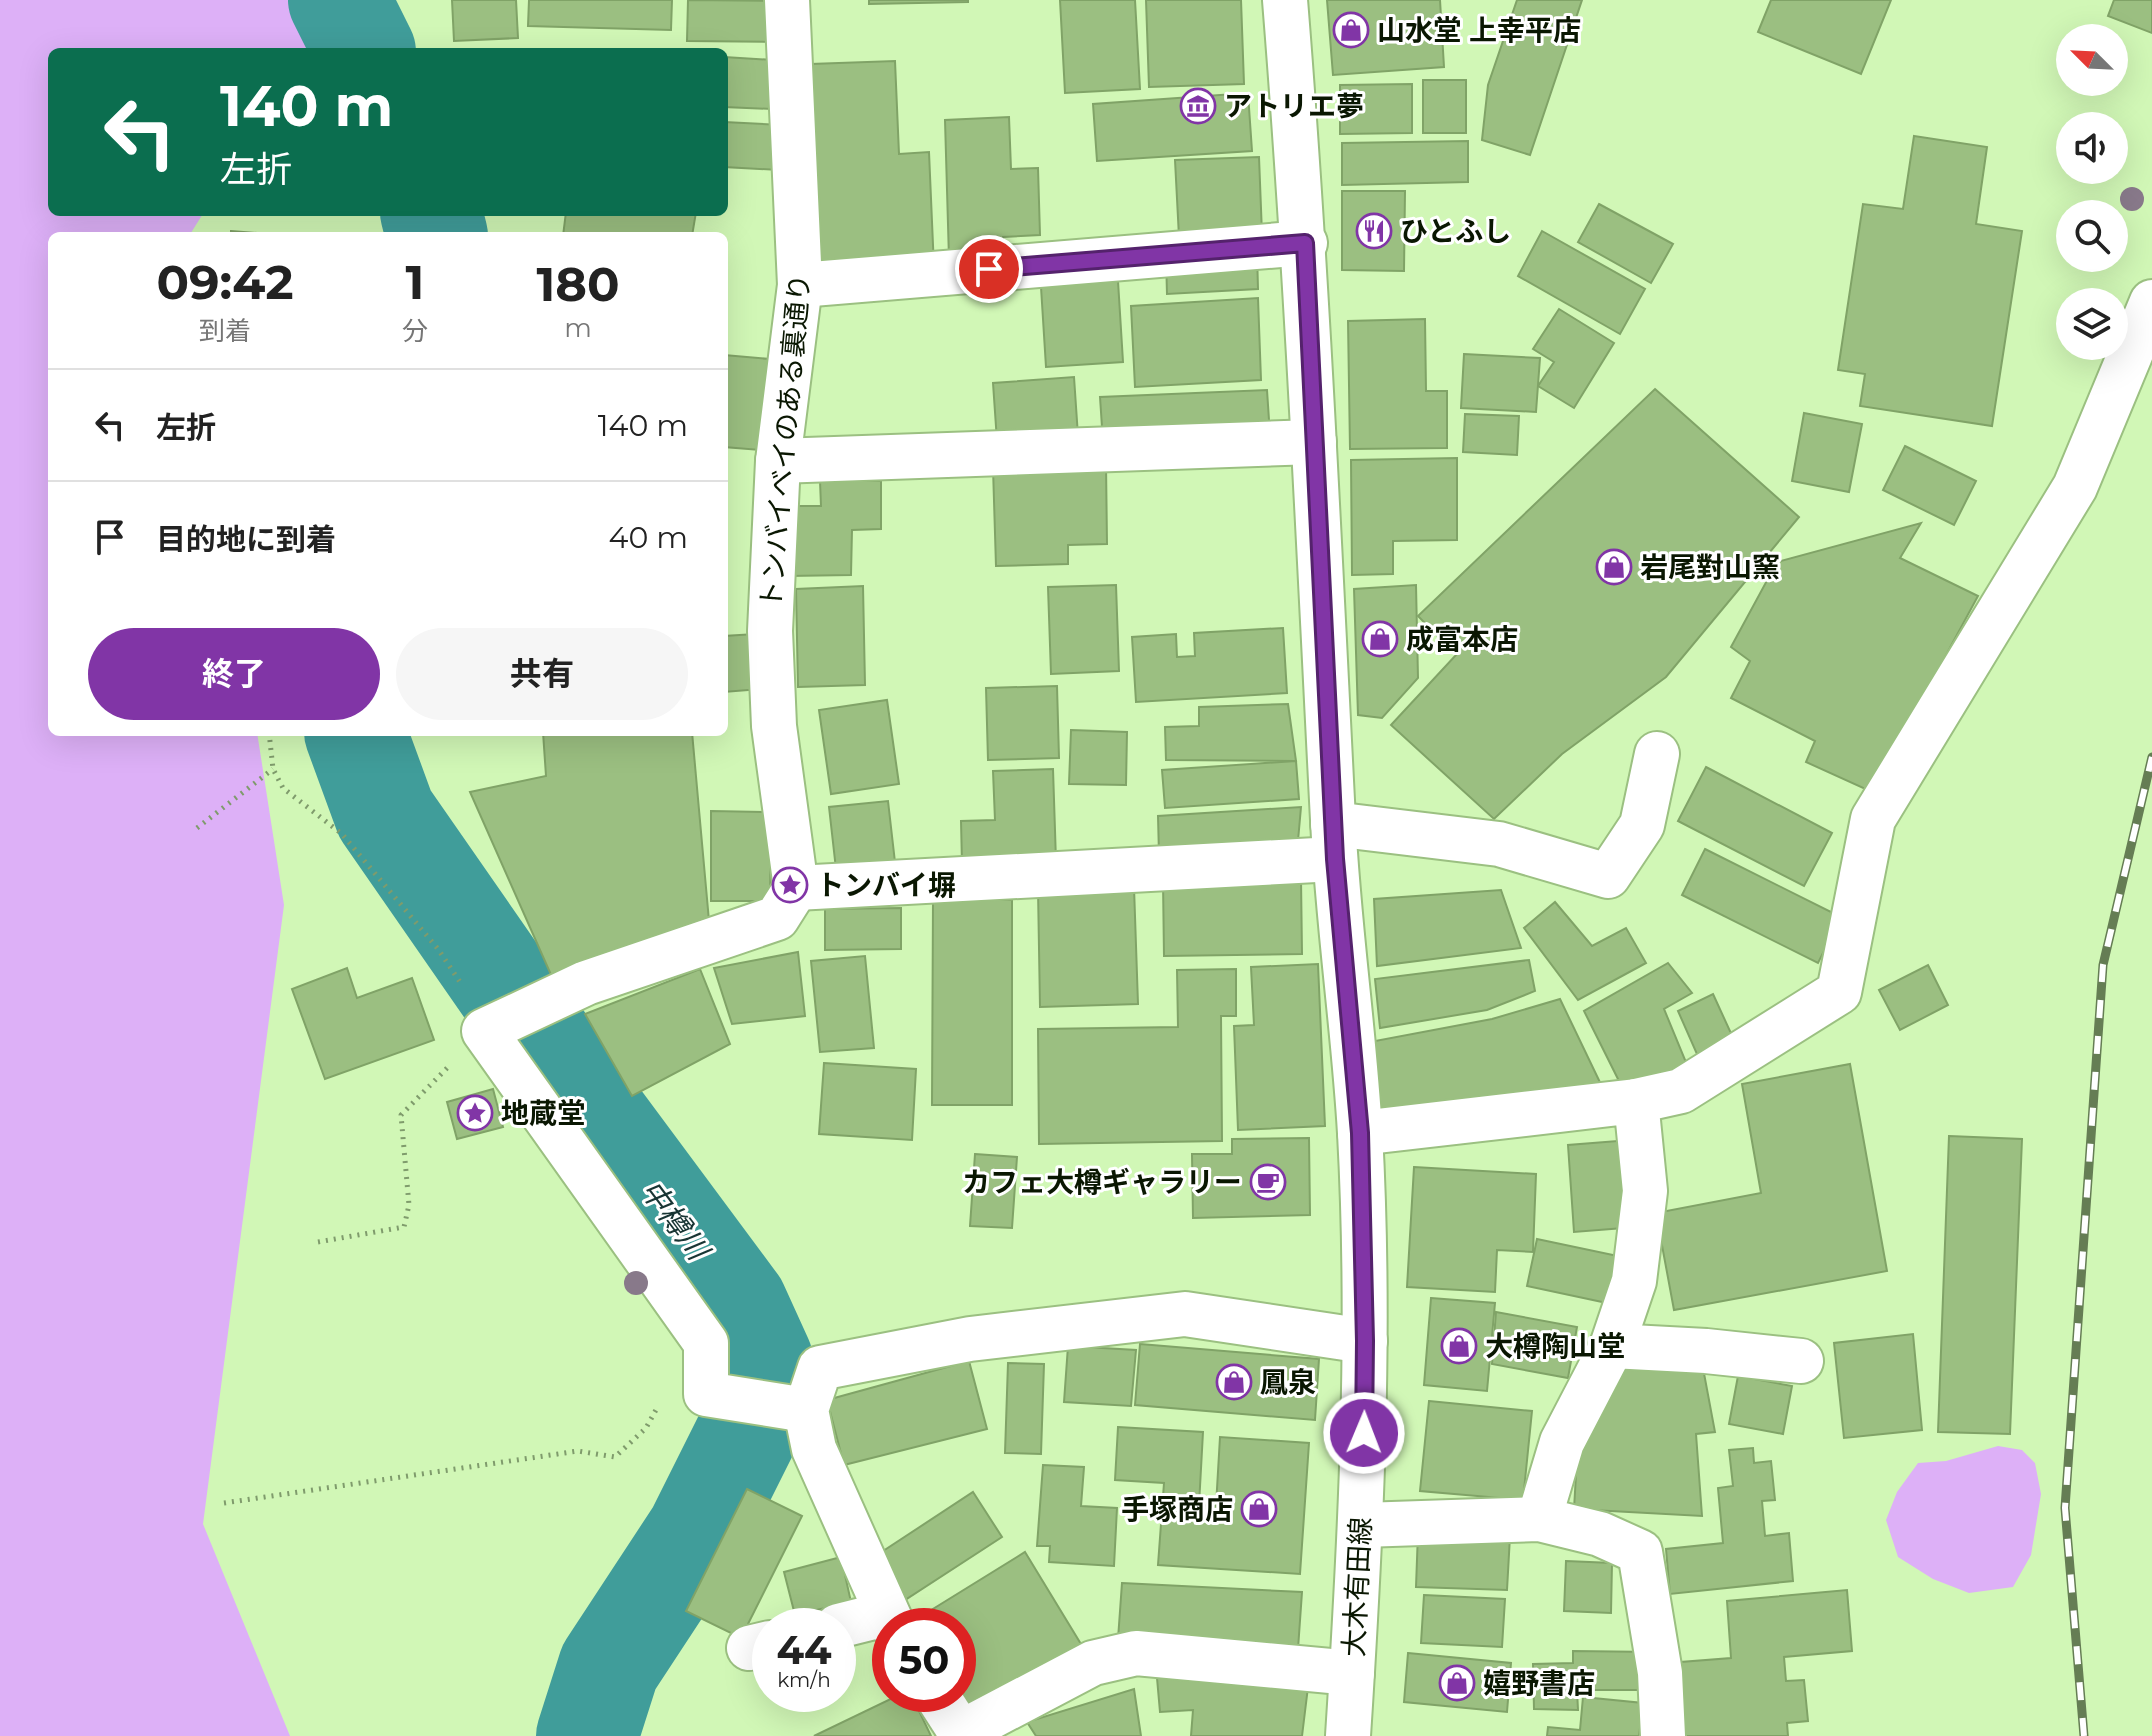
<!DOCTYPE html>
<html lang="ja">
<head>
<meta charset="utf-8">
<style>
  :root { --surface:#fff; --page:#f6f6f6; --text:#222; --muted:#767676; --line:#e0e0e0; --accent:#8135a6 }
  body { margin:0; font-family:Montserrat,"Noto Sans JP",sans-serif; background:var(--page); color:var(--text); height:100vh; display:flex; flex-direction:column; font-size:30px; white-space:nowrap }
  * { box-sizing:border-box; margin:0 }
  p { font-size:26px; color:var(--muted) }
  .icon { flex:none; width:44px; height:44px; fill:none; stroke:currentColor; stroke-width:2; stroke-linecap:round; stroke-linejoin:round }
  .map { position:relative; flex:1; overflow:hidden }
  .sheet { position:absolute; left:48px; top:232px; width:680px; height:504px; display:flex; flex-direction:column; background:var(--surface); border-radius:12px; box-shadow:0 8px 32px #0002 }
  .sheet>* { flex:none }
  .top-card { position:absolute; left:48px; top:48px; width:680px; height:168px; border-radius:12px; box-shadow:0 8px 32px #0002; background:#0b6e4f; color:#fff; overflow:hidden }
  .needle { width:52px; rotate:294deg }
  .fabs { position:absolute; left:2056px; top:24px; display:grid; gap:16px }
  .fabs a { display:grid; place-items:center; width:72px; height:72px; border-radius:50%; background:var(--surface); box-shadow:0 8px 32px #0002; font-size:40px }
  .speed { position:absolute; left:752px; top:1608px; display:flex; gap:16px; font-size:40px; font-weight:700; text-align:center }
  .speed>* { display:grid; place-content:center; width:104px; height:104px; border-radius:50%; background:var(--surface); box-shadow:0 8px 32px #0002; line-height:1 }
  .speed small { font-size:20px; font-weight:400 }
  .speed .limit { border:12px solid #d22; background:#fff; color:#111 }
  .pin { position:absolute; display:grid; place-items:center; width:68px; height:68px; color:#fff; margin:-34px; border:4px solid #fff; border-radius:50%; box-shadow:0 2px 8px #0007 }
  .me { position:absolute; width:88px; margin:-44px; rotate:1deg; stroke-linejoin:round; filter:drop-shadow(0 0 6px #0008) }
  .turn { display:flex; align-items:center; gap:28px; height:168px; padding:0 40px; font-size:36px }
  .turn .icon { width:104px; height:104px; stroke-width:2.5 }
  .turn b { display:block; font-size:56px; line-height:68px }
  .eta { display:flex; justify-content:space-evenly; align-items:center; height:136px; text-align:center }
  .eta b { font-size:48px; font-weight:700; line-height:56px }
  .primary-button { display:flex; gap:16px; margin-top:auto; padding:16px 40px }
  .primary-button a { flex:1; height:92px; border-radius:48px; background:var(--accent); color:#fff; font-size:32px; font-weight:700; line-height:92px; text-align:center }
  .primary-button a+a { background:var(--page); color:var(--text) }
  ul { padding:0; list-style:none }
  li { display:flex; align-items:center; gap:24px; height:112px; padding:0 40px; border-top:2px solid var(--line) }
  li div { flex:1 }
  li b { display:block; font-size:30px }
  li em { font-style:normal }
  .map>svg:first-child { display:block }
</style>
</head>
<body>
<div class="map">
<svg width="2152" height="1736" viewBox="0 0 2152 1736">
  <rect width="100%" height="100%" fill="#d1f7b6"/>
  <!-- green -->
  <g fill="#ddb0f7">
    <path d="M0 0H333L334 5 304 52H52V212H204L189 236H52V732H257L284 905 203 1524 290 1736H0Z"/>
    <path d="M1998 1446 2022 1450 2035 1463 2041 1494 2031 1555 2013 1587 1969 1593 1933 1579 1898 1557 1886 1520 1897 1492 1918 1463 1946 1461Z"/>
  </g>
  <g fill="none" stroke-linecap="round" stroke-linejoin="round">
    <!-- river -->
    <g stroke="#409d9a" stroke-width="102">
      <path d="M339 0 365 52"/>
      <path d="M431 212 437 236"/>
      <path d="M355 732 385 814 567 1076 737 1305 762 1360 747 1433 697 1533 609 1667 587 1736"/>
    </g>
  </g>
  <!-- building -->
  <g fill="#9bbf81" stroke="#80a367" stroke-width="2">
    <path d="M452 0H516L518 38 454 41Z"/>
    <path d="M529 0H672L671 30 528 26Z"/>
    <path d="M688 0 780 1 779 42 687 41Z"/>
    <path d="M869 0H968V2L869 4Z"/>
    <path d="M1060 0H1135L1140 89 1065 93Z"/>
    <path d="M1146 0H1241L1244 84 1149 87Z"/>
    <path d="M1327 0H1440L1444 67 1333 75Z"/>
    <path d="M1517 0H1582L1530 155 1482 140 1488 85Z"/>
    <path d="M1771 0H1891L1861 74 1758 32Z"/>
    <path d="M2114 0H2152V33L2108 16Z"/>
    <path d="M724 57 774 60 772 109 724 107Z"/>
    <path d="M895 61 899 154 929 152 934 268 820 274 811 64Z"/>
    <rect x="1423" y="80" width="43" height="53"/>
    <path d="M1412 84V133L1340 134V85Z"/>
    <path d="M1248 93 1252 151 1097 161 1093 104Z"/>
    <path d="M1009 117 1011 169 1038 168 1040 235 1003 237V257L949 259 945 120Z"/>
    <path d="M724 122 781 125 779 170 724 167Z"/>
    <path d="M1914 136 1987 147 1976 224 2022 231 1992 426 1860 406 1865 374 1838 370 1863 204 1903 209Z"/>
    <path d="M1468 141V182L1342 185V143Z"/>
    <path d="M1259 157 1262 234 1179 237 1175 160Z"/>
    <path d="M1342 191H1405L1404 271 1342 270Z"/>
    <path d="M1599 204 1673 244 1651 283 1578 242Z"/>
    <path d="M566 212H696L692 236H563Z"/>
    <path d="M231 231 284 235V236H231Z"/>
    <path d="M1542 231 1645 289 1620 334 1518 276Z"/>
    <path d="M1257 252 1258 289 1167 294 1166 257Z"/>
    <path d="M1118 281 1123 362 1046 367 1041 287Z"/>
    <path d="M1258 298 1261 380 1135 387 1131 306Z"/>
    <path d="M1559 309 1614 343 1574 408 1538 386 1554 362 1533 349Z"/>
    <path d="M1425 319 1426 391H1447V448L1350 449 1348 321Z"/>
    <path d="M1464 354 1540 358 1536 412 1461 408Z"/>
    <path d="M724 355 769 359 760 450 724 447Z"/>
    <path d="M1074 377 1078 436 997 441 993 383Z"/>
    <path d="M1655 389 1799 517 1666 677 1562 754 1494 819 1391 725 1456 655 1418 616Z"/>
    <path d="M1267 390 1270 435 1103 442 1100 397Z"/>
    <path d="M1804 413 1862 424 1849 492 1792 481Z"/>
    <path d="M1465 414 1519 416 1517 455 1463 452Z"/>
    <path d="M1905 446 1976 481 1954 525 1883 490Z"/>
    <path d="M1457 458V540L1393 541V574L1352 575 1351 460Z"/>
    <path d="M1106 464 1107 544 1068 545V564L996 566 993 468Z"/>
    <path d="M820 481H881V529L852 530 851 575 788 576V506H821Z"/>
    <path d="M1921 523 1900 558 1978 596 1872 792 1806 762 1815 741 1731 698 1750 661 1731 647 1777 562Z"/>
    <path d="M1116 585 1119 671 1051 674 1048 587Z"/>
    <path d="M1416 585 1418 678 1382 718 1358 715 1354 589Z"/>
    <path d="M863 586 865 685 798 687 796 589Z"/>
    <path d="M1283 628 1287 693 1136 702 1132 637 1176 634 1177 657 1195 656 1194 633Z"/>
    <path d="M755 634 760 689 724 692V636Z"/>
    <path d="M1057 686 1059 758 988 760 986 688Z"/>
    <path d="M887 700 899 784 831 794 819 710Z"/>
    <path d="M1288 704 1296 761 1166 760 1165 727 1199 726V707Z"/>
    <path d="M1071 730 1127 732 1126 785 1069 784Z"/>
    <path d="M543 732H692L710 932 552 977 470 792 546 776Z"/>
    <path d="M1296 761 1299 799 1165 808 1162 770Z"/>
    <path d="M1706 767 1832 833 1804 886 1678 821Z"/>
    <path d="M1053 769 1056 861 962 864 961 821 995 820 993 771Z"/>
    <path d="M888 801 896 871 837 878 829 807Z"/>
    <path d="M1301 807 1297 852 1159 855 1158 816Z"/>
    <path d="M711 811 771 812 770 901H711Z"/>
    <path d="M1705 849 1841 917 1818 963 1682 895Z"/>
    <path d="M1301 879 1302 954 1164 956 1163 881Z"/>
    <path d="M1134 887 1138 1004 1040 1007 1038 889Z"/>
    <path d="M1501 890 1521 948 1377 966 1374 899Z"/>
    <path d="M933 900H1012V1105H932Z"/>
    <path d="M1555 902 1592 946 1626 928 1646 963 1578 1000 1524 928Z"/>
    <path d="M901 908V949L825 950V909Z"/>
    <path d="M798 952 805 1016 732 1024 714 968Z"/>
    <path d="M865 956 874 1048 820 1052 811 961Z"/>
    <path d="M1529 960 1535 991 1487 1010 1380 1028 1375 979Z"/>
    <path d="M1668 963 1692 993 1664 1009 1690 1072 1622 1087 1584 1011Z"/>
    <path d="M1318 964 1325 1126 1238 1130 1234 1026 1254 1025 1251 967Z"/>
    <path d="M1928 965 1948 1005 1900 1030 1879 990Z"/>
    <path d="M347 968 357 998 412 978 434 1040 325 1079 292 989Z"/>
    <path d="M700 969 730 1044 632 1096 585 1014Z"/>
    <path d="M1236 969V1016H1221L1222 1141 1039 1144 1038 1029 1178 1027 1177 970Z"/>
    <path d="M1713 994 1740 1053 1704 1070 1678 1011Z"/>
    <path d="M1560 999 1607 1097 1381 1119 1375 1041 1492 1019Z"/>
    <path d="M824 1063 916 1069 912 1140 819 1134Z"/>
    <path d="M1850 1064 1887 1271 1674 1310 1656 1213 1761 1193 1742 1084Z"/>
    <path d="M493 1089 503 1127 457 1139 447 1102Z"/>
    <path d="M1949 1136 2022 1139 2010 1434 1938 1432Z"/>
    <path d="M1309 1138 1310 1215 1193 1218 1192 1154H1232V1139Z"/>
    <path d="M1630 1140 1636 1227 1574 1232 1568 1145Z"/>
    <path d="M975 1154 1017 1157 1012 1228 970 1226Z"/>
    <path d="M1414 1167 1536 1174 1533 1252 1497 1250 1495 1292 1407 1287Z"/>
    <path d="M1537 1239 1632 1259 1621 1306 1527 1286Z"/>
    <path d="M1431 1298 1495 1303 1487 1391 1424 1385Z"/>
    <path d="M1496 1312 1577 1327 1568 1378 1492 1364Z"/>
    <path d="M1913 1334 1922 1430 1844 1438 1834 1343Z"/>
    <path d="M1140 1344 1319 1359 1315 1420 1135 1405Z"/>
    <path d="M1068 1346 1136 1350 1131 1406 1064 1402Z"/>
    <path d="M969 1361 987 1429 844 1465 827 1400Z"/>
    <path d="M1008 1363 1044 1364 1041 1454 1005 1453Z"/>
    <path d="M1618 1365 1703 1368 1715 1432 1696 1434 1702 1516 1574 1509 1577 1458Z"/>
    <path d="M1738 1376 1792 1386 1783 1434 1729 1424Z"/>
    <path d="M1429 1401 1532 1411 1523 1500 1420 1491Z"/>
    <path d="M1118 1427 1203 1432 1199 1505 1216 1506 1220 1437 1309 1443 1300 1574 1158 1565 1164 1483 1115 1480Z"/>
    <path d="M1753 1448 1754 1463 1771 1461 1775 1500 1762 1501 1765 1536 1789 1533 1793 1581 1670 1594 1666 1549 1723 1543 1718 1488 1733 1486 1729 1450Z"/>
    <path d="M1043 1465 1084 1467 1081 1506 1117 1508 1114 1566 1049 1562 1050 1546H1037Z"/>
    <path d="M747 1489 802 1516 741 1638 686 1611Z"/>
    <path d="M973 1492 1002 1537 905 1600 877 1555Z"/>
    <path d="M1418 1532 1510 1536 1507 1590 1416 1587Z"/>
    <path d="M1025 1552 1087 1654 968 1726 958 1694V1626L907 1625Z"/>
    <path d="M841 1557 851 1602 795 1615 784 1572Z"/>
    <path d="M1566 1561 1612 1563 1611 1613 1564 1611Z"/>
    <path d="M1122 1583 1302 1592 1298 1649 1118 1639Z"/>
    <path d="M1847 1590 1852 1651 1784 1657 1786 1681 1804 1680 1808 1721 1787 1723 1788 1736H1674L1668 1663 1731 1658 1727 1601Z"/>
    <path d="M1424 1595 1505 1599 1502 1647 1421 1643Z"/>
    <path d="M1573 1651 1655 1652V1690H1577L1578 1710 1534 1709 1533 1664 1573 1663Z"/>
    <path d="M1408 1653 1511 1663 1507 1712 1404 1702Z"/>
    <path d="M1199 1675 1308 1687 1302 1736H1191L1193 1710 1160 1712 1157 1678Z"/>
    <path d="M1134 1689 1141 1736H1036L1027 1722Z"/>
    <path d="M901 1694H911L931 1736H814Z"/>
    <path d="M1583 1697 1643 1703 1639 1736H1547L1548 1727 1580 1730Z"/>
  </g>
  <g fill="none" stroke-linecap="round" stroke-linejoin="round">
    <!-- minor casing -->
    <g stroke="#9bc081" stroke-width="48">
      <g id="minor">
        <path d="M787 0 800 285 778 461 770 631 774 726 796 888 777 918 586 983 484 1031 706 1343V1394L806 1410"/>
        <path d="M800 285 1305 243"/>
        <path d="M778 461 1314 442"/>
        <path d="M1333 824 1499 844 1608 876 1642 825 1657 754"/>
        <path d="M796 888 1335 859"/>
        <path d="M1636 1101 1681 1091 1839 992 1873 819 2075 487 2152 302"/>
        <path d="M1360 1133 1636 1101 1645 1191 1634 1281 1612 1346 1562 1442 1539 1519"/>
        <path d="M1612 1346 1706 1351 1801 1361"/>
        <path d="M1362 1525 1539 1519 1600 1534 1640 1552 1660 1673 1663 1736"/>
        <path d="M838 1626 886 1614"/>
        <path d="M893 1626 814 1449 806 1410 820 1368 970 1339 1185 1314 1365 1341"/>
        <path d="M749 1648 770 1643"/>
        <path d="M936 1694 963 1736"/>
        <path d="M960 1733 1093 1663 1136 1653 1352 1673"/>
      </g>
    </g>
    <!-- major casing -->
    <g stroke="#9bc081" stroke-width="48">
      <path id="major" d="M1285 0C1307 273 1319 546 1333 820 1338 925 1354 1029 1360 1133 1371 1335 1361 1535 1348 1736"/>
    </g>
    <!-- path -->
    <g stroke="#7f9b6c" stroke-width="5" stroke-dasharray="2 6" stroke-linecap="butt">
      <path d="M269 732 273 769 283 788 342 834 438 949 462 985"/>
      <path d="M197 828 273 769"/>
      <path d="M318 1242 404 1227 409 1205 401 1115 448 1067"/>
      <path d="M224 1503 578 1451 615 1457 646 1428 657 1408"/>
    </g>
    <!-- minor -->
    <use href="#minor" stroke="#fff" stroke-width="44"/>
    <!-- major -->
    <use href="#major" stroke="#fff" stroke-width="44"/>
    <!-- rail casing -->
    <g stroke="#657d54" stroke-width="9">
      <path id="rail" d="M2084 1736 2065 1508 2103 965 2152 757"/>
    </g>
    <!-- rail -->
    <use href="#rail" stroke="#fff" stroke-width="6" stroke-dasharray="18" stroke-linecap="butt"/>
  </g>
  <!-- trees -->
  <g fill="#88798a">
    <circle cx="2132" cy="199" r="12"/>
    <circle cx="636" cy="1283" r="12"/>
  </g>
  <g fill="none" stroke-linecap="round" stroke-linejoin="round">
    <!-- route casing -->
    <g stroke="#54226c" stroke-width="20">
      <path id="route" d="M989 269 1305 243 1335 859 1360 1133 1365 1341 1364 1433"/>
    </g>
    <!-- route -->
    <use href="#route" stroke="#8135a6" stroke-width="14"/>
  </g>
  <!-- icons -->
  <defs>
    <g id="shop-ring" transform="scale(1.8)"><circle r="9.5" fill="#fff" stroke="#8135a6" stroke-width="1.5"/><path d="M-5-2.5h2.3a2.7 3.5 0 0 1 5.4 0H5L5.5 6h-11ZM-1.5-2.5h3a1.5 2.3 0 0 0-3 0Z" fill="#8135a6"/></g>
    <g id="museum-ring" transform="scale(1.8)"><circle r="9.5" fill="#fff" stroke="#8135a6" stroke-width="1.5"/><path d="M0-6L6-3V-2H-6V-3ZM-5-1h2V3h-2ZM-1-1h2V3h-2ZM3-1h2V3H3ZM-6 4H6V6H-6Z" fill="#8135a6"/></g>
    <g id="restaurant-ring" transform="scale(1.8)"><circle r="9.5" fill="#fff" stroke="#8135a6" stroke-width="1.5"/><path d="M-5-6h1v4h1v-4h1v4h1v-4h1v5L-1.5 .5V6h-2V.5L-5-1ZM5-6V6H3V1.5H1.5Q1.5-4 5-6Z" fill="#8135a6"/></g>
    <g id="sight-ring" transform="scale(1.8)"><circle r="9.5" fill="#fff" stroke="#8135a6" stroke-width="1.5"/><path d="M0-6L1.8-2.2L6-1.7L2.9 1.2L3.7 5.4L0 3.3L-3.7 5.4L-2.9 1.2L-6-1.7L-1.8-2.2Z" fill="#8135a6"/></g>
    <g id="cafe-ring" transform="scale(1.8)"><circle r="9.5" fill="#fff" stroke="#8135a6" stroke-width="1.5"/><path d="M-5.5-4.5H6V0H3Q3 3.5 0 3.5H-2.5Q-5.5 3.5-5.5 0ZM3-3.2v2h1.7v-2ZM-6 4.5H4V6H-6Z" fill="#8135a6"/></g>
  </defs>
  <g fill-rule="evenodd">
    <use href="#shop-ring" x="1351" y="30"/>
    <use href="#museum-ring" x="1198" y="106"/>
    <use href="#restaurant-ring" x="1374" y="231"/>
    <use href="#shop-ring" x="1614" y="567"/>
    <use href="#shop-ring" x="1380" y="639"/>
    <use href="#sight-ring" x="790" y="885"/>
    <use href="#sight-ring" x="475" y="1113"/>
    <use href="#cafe-ring" x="1268" y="1182"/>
    <use href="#shop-ring" x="1459" y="1346"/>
    <use href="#shop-ring" x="1234" y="1382"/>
    <use href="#shop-ring" x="1259" y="1509"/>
    <use href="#shop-ring" x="1457" y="1683"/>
  </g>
  <g text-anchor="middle" stroke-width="6" stroke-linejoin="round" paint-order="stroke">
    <!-- poi labels -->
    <g font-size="28" font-weight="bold" fill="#0a1702" stroke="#fff" text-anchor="start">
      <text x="1377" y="40">山水堂 上幸平店</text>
      <text x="1224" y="116">アトリエ夢</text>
      <text x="1400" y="241">ひとふし</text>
      <text x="1640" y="577">岩尾對山窯</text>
      <text x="1406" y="649">成富本店</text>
      <text x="816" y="895">トンバイ塀</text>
      <text x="501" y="1123">地蔵堂</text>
      <text x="1242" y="1192" text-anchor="end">カフェ大樽ギャラリー</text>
      <text x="1485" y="1356">大樽陶山堂</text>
      <text x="1260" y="1392">鳳泉</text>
      <text x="1233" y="1519" text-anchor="end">手塚商店</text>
      <text x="1483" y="1693">嬉野書店</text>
    </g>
    <!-- street labels -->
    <g font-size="28" fill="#0a1702" stroke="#fff">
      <text transform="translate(785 441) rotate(-85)" y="10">トンバイベイのある裏通り</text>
      <text transform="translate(1357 1587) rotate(-87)" y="10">大木有田線</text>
    </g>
    <!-- water labels -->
    <g font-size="30" font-style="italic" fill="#183534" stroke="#fff">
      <text transform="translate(674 1220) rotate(53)" y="10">中樽川</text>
    </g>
  </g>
</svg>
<div class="fabs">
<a><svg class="needle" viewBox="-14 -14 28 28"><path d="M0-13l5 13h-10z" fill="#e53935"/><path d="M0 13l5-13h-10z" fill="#767676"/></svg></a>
<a><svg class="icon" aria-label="sound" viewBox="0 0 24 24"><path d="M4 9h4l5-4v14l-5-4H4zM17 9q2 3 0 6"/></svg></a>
<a><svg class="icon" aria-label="search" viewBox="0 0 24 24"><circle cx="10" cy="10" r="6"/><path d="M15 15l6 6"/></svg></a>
<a><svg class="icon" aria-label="layers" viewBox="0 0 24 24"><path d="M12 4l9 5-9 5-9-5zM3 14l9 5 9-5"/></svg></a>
</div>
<div class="speed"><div>44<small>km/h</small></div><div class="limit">50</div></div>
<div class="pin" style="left:989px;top:269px;background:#d93025"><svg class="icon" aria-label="arrive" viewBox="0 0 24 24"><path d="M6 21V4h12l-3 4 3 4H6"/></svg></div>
<svg class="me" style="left:1364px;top:1433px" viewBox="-20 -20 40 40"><circle r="17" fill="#8135a6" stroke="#fff" stroke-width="3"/><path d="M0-11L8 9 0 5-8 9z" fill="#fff"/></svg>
<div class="top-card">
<div class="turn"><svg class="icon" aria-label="left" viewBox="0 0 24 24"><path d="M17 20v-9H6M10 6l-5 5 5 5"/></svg><div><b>140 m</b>左折</div></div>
</div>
<section class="sheet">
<div class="eta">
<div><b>09:42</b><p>到着</p></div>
<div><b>1</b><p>分</p></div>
<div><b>180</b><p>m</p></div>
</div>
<ul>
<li><svg class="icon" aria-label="left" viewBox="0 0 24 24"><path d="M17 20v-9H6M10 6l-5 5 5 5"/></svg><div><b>左折</b></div><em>140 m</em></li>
<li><svg class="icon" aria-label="arrive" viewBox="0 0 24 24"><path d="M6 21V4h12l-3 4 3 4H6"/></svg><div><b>目的地に到着</b></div><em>40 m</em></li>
</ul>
<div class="primary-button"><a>終了</a><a>共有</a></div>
</section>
</div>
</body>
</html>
